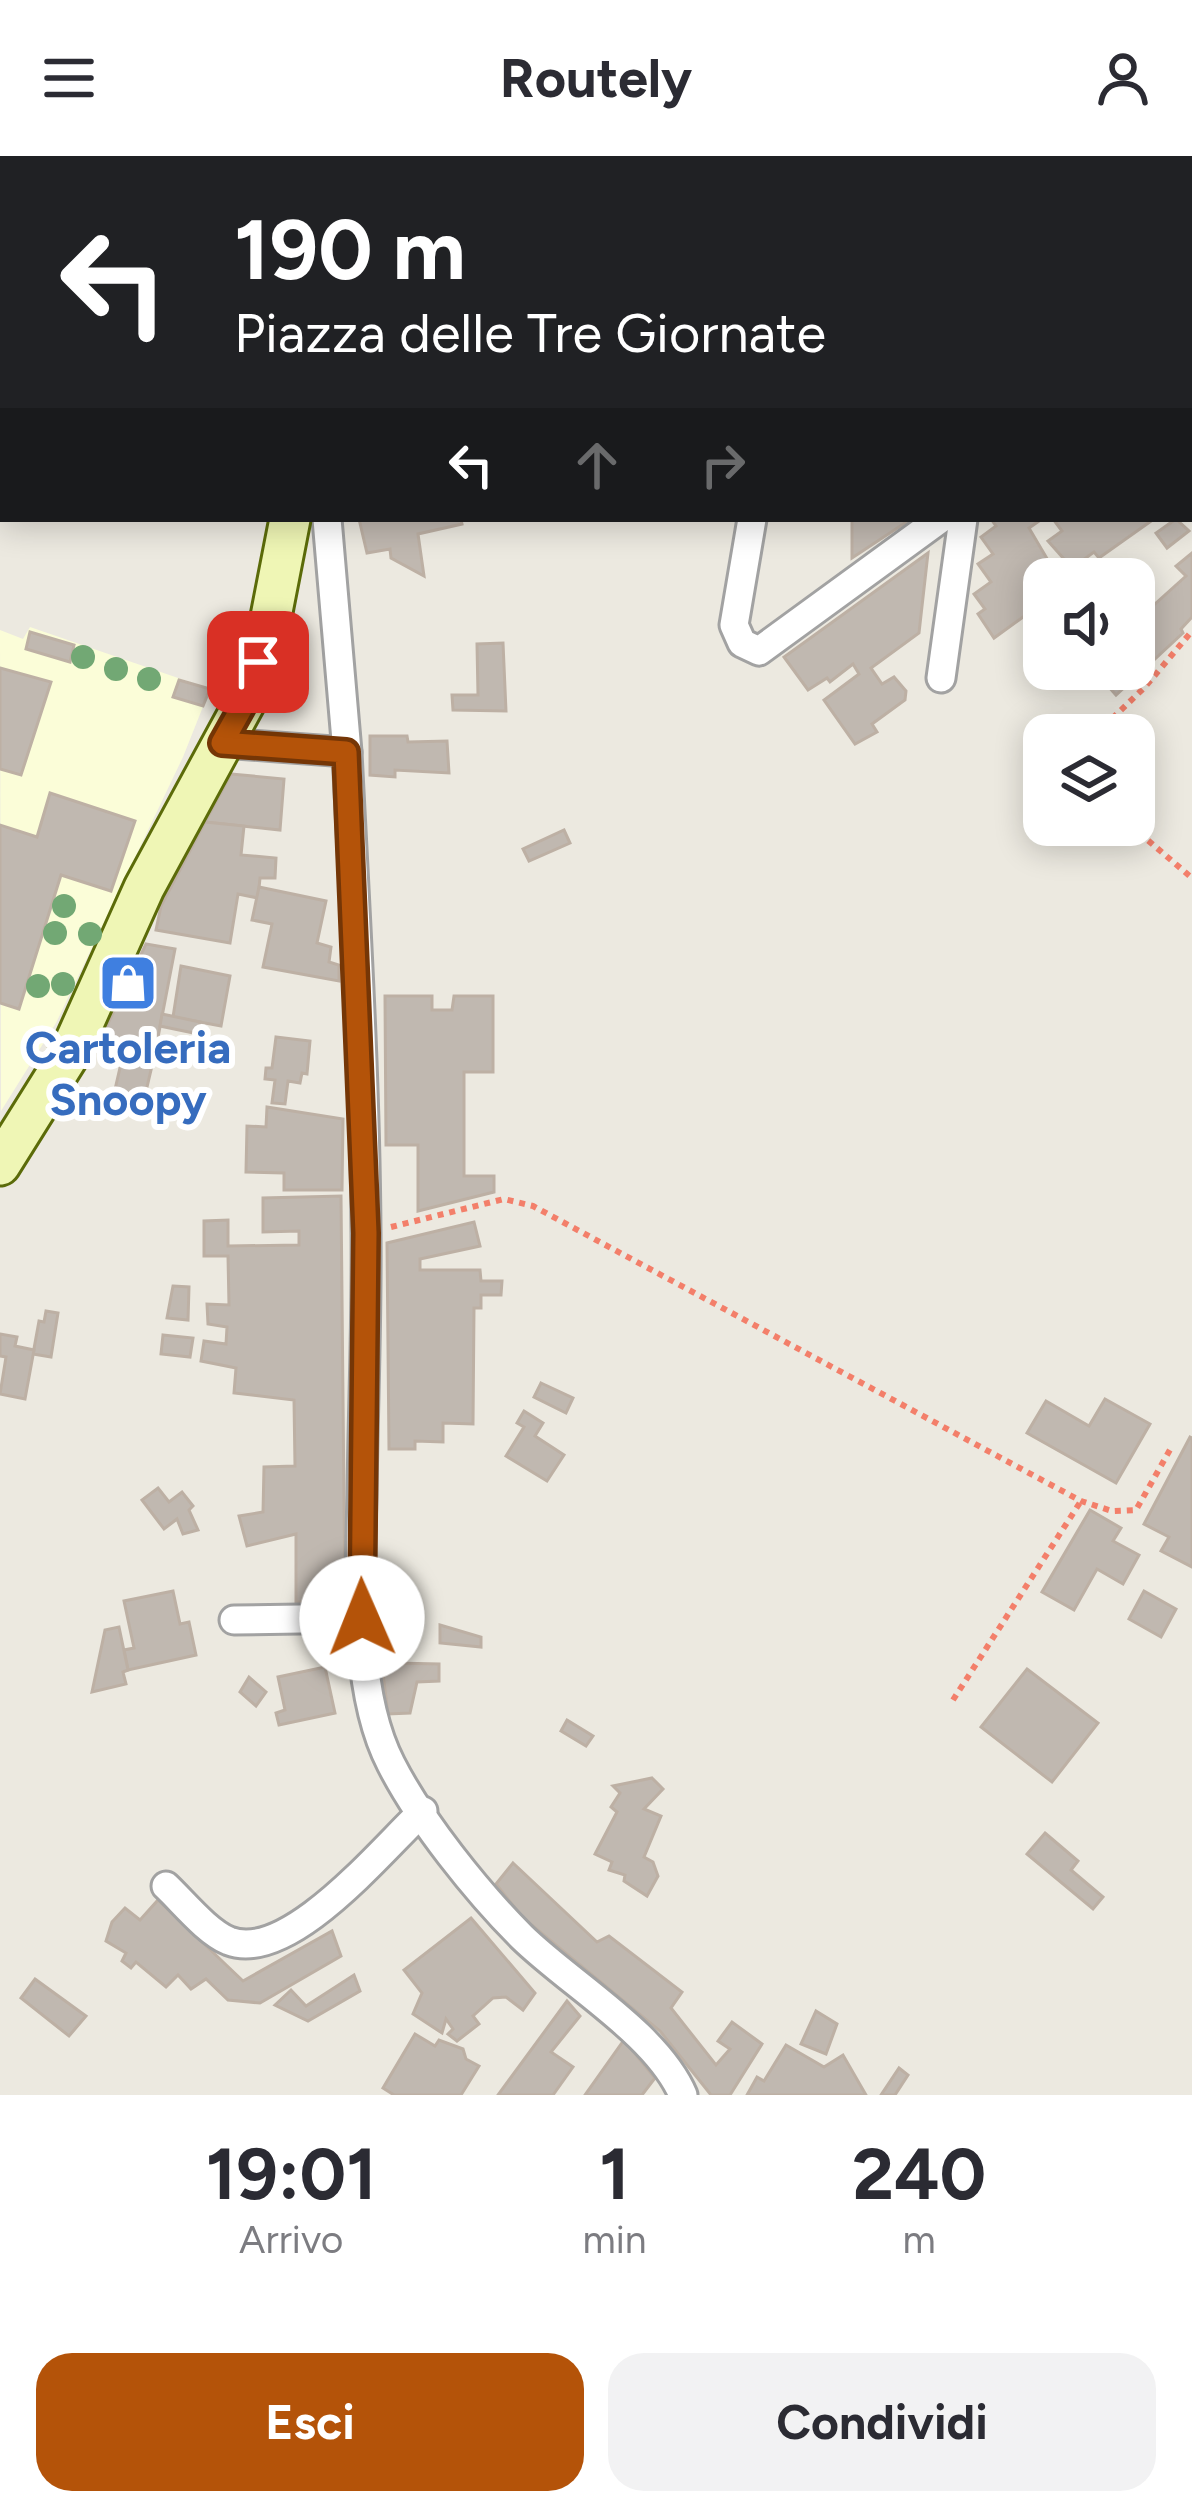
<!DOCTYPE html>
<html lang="it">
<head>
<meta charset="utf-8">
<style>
  :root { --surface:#fff; --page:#f2f2f3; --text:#2b2b33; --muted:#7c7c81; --accent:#b45309 }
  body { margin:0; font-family:Figtree,sans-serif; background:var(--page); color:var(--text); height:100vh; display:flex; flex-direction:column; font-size:45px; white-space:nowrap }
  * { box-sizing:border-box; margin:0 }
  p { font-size:39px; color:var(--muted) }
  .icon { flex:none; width:66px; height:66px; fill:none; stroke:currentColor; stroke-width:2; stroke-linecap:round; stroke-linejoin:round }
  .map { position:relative; height:1939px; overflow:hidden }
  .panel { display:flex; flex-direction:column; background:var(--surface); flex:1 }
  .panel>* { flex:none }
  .banner { position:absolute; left:0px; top:0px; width:1194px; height:366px; box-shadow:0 6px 30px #0003; background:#202124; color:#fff; overflow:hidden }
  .fabs { position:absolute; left:1023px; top:402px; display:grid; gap:24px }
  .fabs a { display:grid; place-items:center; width:132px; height:132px; border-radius:24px; background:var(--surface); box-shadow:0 6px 30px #0003; font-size:60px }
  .pin { position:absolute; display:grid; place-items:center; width:102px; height:102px; color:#fff; margin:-51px; border-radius:24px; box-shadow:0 6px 18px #0006 }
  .me { position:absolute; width:132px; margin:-66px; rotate:359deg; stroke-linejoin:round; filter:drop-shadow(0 0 9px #0008) }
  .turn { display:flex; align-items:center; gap:42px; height:252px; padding:0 36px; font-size:54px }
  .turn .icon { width:156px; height:156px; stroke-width:2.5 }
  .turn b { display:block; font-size:84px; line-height:102px }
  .lanes { display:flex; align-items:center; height:114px; padding:0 36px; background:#0003; justify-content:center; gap:60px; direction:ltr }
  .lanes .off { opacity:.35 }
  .eta { display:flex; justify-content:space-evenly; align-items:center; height:204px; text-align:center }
  .eta b { font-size:72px; font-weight:700; line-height:84px }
  .button { display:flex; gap:24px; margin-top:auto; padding:24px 36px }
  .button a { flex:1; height:138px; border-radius:36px; background:var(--accent); color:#fff; font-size:48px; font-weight:700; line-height:138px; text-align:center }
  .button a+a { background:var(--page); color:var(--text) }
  header { display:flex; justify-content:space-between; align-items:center; height:156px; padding:0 36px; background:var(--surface); font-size:54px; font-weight:700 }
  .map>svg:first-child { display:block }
</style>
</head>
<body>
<header><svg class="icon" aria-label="menu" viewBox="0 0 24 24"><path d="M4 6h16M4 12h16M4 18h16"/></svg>Routely<svg class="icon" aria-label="person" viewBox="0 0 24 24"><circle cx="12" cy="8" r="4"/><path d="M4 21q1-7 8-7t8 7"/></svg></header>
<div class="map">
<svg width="1192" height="1939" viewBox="0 0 1192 1939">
  <rect width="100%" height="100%" fill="#ece9e0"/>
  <!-- education -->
  <path fill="#fbfdd8" d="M30 471 210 533 183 601 56 867 1 955 0 474 23 483Z"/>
  <!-- building -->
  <g fill="#c0b8b0" stroke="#bdb0a4" stroke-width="3">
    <path d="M1032 0H1146L1148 3H1031Z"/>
    <path d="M359 363H461L462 368 418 378 424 420 391 402 390 393 367 397Z"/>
    <path d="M852 363H911L852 402Z"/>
    <path d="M991 363H1042L1029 372 1059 423H1044V446L994 482 978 458 985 453 974 438 991 426 978 408 993 398 981 381 996 370Z"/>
    <path d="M1053 363H1154L1099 402 1094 396 1072 412 1048 385 1062 375Z"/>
    <path d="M1176 363 1189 375 1167 392 1156 377Z"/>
    <path d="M928 397 919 477 871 512 882 528 894 521 906 535 905 544 872 568 877 576 855 588 824 544 859 518 853 508 830 526 827 522 808 534 784 501Z"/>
    <path d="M1192 397V461L1181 473 1183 477 1116 539 1093 513H1134V467L1186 420 1176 410Z"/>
    <path d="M30 476 74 489 70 506 26 493Z"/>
    <path d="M503 487 506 555 453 554 452 539H478L477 488Z"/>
    <path d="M0 512 51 526 21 619 0 613Z"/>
    <path d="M179 524 210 533 203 550 173 541Z"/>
    <path d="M370 580H407L408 586 447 585 449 617 395 614V621L370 619Z"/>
    <path d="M231 618 284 623 280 674 205 666Z"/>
    <path d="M50 637 135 665 111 735 61 719 19 853 0 847V669L37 681Z"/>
    <path d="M205 666 244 670 241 699 276 702 275 722H260L258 742 238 738 230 787 156 774 161 750Z"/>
    <path d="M564 674 570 687 529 705 523 693Z"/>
    <path d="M259 731 326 745 317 787 331 791 329 806 339 809V825L263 811 272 768 252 764Z"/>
    <path d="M146 788 175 793 155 897 100 884Z"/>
    <path d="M181 810 230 820 221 870 173 861Z"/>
    <path d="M385 840H432V854H452L454 840H493V916H464V1020H494V1036L418 1055V989H386Z"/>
    <path d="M162 858 200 866 198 878 160 870Z"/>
    <path d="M276 881 310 885 307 918 302 917 300 927 288 925 285 948 272 947 275 924 265 923 266 912H272Z"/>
    <path d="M125 890 155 897 143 948 113 942Z"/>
    <path d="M267 951 343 963 342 1034H284V1017L246 1016 247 970 266 971Z"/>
    <path d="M341 1040 345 1446H296V1378L247 1390 239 1360 263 1356 264 1311 295 1310 294 1244 234 1237 236 1212 201 1205 204 1185 226 1188 227 1171 208 1168 207 1148 229 1149 228 1100H204V1065L228 1064V1090L299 1089V1075L263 1076V1042Z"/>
    <path d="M474 1066 480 1090 420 1103V1114H480L481 1125H502L501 1139H481V1152H474L473 1268 443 1267V1286L415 1285V1293H389L387 1087Z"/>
    <path d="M173 1130 189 1131 188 1164 167 1162Z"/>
    <path d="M46 1155 58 1157 51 1201 33 1198 39 1165 44 1166Z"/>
    <path d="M0 1178 17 1181 15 1190 34 1194 25 1243 0 1238 6 1201 0 1200Z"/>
    <path d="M163 1179 193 1182 190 1201 161 1198Z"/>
    <path d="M541 1227 573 1242 566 1257 534 1241Z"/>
    <path d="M1105 1243 1150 1268 1116 1327 1027 1277 1046 1245 1089 1270Z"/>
    <path d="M524 1255 543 1267 535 1280 564 1299 547 1325 506 1300 524 1271 517 1267Z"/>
    <path d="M1190 1281 1192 1282V1411L1161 1395 1169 1381 1144 1368Z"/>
    <path d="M158 1332 169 1346 182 1336 193 1350 189 1354 198 1374 183 1378 177 1363 164 1373 142 1344Z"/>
    <path d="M1090 1354 1121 1372 1113 1385 1139 1399 1123 1428 1097 1413 1074 1454 1042 1436Z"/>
    <path d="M173 1435 180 1468 189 1466 196 1499 128 1514 124 1494 134 1492 124 1445Z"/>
    <path d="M1144 1435 1176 1453 1161 1481 1129 1463Z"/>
    <path d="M440 1469 481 1481V1491L440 1487Z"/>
    <path d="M377 1470 391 1482 394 1507 439 1508V1525L417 1526 410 1557 388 1558Z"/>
    <path d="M119 1471 128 1514 123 1516 126 1528 92 1536 105 1474Z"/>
    <path d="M325 1511 335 1557 279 1569 276 1557 285 1554 278 1521Z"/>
    <path d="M1027 1513 1098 1567 1052 1626 981 1571Z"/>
    <path d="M249 1521 266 1536 256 1550 240 1536Z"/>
    <path d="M567 1564 593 1580 586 1590 561 1575Z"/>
    <path d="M652 1622 663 1633 644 1653 661 1660 644 1701 653 1706 658 1720 647 1740 624 1725 625 1719 609 1714 612 1706 595 1698 617 1656 611 1651 620 1637 613 1630Z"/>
    <path d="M1045 1677 1078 1705 1071 1714 1103 1741 1093 1753 1027 1698Z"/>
    <path d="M513 1707 597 1786 609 1780 682 1836 671 1852 716 1909 730 1893 718 1885 732 1866 762 1888 730 1939H711L660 1875 522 1761 496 1728Z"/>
    <path d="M158 1744 243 1825 332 1775 341 1800 260 1847 228 1844 206 1823 191 1833 178 1819 166 1831 136 1806 131 1812 122 1805 126 1797 106 1785 112 1766 125 1752 140 1764Z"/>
    <path d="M471 1762 535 1837 523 1854 506 1841 493 1842 473 1860 479 1868 457 1885 448 1878 453 1873 446 1863 442 1877 413 1858 422 1837 404 1814Z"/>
    <path d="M354 1819 360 1835 308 1865 275 1849 291 1834 306 1850Z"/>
    <path d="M35 1823 86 1860 69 1880 21 1842Z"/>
    <path d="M567 1845 580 1860 551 1896 573 1911 553 1939H498Z"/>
    <path d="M816 1855 837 1868 826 1898 801 1888Z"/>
    <path d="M415 1878 435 1890 439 1884 463 1893 466 1903 479 1910 461 1939H394L383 1932Z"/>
    <path d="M624 1884 655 1922 642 1939H585Z"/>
    <path d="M786 1889 824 1911 843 1899 866 1939H747L757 1921 764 1925Z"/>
    <path d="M899 1912 908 1919 895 1939H881Z"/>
  </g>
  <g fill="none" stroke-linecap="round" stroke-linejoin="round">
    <!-- street casing -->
    <g stroke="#a2a2a2" stroke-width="33">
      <g id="street">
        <path d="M1162 0 1164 3"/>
        <path d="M806 3 807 0"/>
        <path d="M1012 3V0"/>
        <path d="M0 31 3 33"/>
        <path d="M1191 40 1192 41"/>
        <path d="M1191 142H1192"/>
        <path d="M1191 175 1192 174"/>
        <path d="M752 363 734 469 742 487 759 495 940 363"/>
        <path d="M941 522 963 363"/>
        <path d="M222 587 347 596 327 363"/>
        <path d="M347 596C355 756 365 916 366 1076 367 1164 363 1252 362 1339 360 1420 353 1535 391 1608 420 1665 477 1736 522 1781 570 1828 657 1878 683 1939"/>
        <path d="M234 1464 362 1462"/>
        <path d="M166 1730C184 1747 207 1776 229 1785 289 1808 382 1693 423 1655"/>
      </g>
    </g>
    <!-- secondary casing -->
    <g stroke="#5b6b09" stroke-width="45">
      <g id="secondary">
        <path d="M289 0V3"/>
        <path d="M0 1009 70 897 144 732 245 546 270 466 290 363"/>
      </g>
    </g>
    <!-- path -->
    <g stroke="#f37f6a" stroke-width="6" stroke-dasharray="6 6" stroke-linecap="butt">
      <path d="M1095 579 1145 531 1192 475"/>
      <path d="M1130 669 1192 722"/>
      <path d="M391 1071 504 1043 533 1050 1081 1345 1112 1355 1136 1354 1171 1292"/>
      <path d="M953 1544 1081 1345"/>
    </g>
    <!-- street -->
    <use href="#street" stroke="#fff" stroke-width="27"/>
    <!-- secondary -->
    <use href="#secondary" stroke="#eff6b5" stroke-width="39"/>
  </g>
  <!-- trees -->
  <g fill="#72a874">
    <circle cx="83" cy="501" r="12"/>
    <circle cx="116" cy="513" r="12"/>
    <circle cx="149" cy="523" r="12"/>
    <circle cx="64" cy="750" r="12"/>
    <circle cx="55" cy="777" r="12"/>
    <circle cx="90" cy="778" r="12"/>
    <circle cx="63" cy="828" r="12"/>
    <circle cx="38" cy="830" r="12"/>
  </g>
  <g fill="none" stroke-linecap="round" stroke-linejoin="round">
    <!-- route casing -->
    <g stroke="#753606" stroke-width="30">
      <path id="route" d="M258 506 245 546 222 587 346 596 366 1077 362 1462"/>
    </g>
    <!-- route -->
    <use href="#route" stroke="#b45309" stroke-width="21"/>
  </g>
  <!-- icons -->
  <defs>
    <g id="shop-square" transform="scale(3)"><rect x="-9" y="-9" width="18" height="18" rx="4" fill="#3f7fe0" stroke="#fff"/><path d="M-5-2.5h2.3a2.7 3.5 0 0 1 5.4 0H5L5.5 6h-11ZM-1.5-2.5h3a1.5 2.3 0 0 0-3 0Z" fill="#fff"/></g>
  </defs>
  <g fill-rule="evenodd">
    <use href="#shop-square" x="128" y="827"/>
  </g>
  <g text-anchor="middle" stroke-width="12" stroke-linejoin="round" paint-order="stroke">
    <!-- shop labels -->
    <g font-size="45" font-weight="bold" fill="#366cbe" stroke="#fff">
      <text x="128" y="907">Cartoleria<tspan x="128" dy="52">Snoopy</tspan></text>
    </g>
  </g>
</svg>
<div class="fabs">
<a><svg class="icon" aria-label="sound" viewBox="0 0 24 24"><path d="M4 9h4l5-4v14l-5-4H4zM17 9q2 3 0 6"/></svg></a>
<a><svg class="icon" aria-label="layers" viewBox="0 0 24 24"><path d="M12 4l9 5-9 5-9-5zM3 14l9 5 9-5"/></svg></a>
</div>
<div class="pin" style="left:258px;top:506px;background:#d93025"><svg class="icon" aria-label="arrive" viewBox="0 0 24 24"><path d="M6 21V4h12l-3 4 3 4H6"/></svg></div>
<svg class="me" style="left:362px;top:1462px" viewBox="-20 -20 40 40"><circle r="19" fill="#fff"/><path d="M0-13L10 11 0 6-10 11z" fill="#b45309"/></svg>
<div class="banner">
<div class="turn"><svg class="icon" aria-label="left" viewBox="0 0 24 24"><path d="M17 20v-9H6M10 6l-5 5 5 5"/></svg><div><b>190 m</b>Piazza delle Tre Giornate</div></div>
<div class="lanes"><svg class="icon" aria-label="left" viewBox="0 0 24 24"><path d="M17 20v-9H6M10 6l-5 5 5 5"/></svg><svg class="icon off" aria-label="ahead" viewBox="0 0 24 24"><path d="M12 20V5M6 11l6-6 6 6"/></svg><svg class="icon off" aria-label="right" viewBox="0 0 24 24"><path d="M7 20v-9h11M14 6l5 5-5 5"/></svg></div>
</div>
</div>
<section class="panel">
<div class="eta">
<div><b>19:01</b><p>Arrivo</p></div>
<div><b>1</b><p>min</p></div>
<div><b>240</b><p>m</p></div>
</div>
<div class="button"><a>Esci</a><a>Condividi</a></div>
</section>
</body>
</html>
